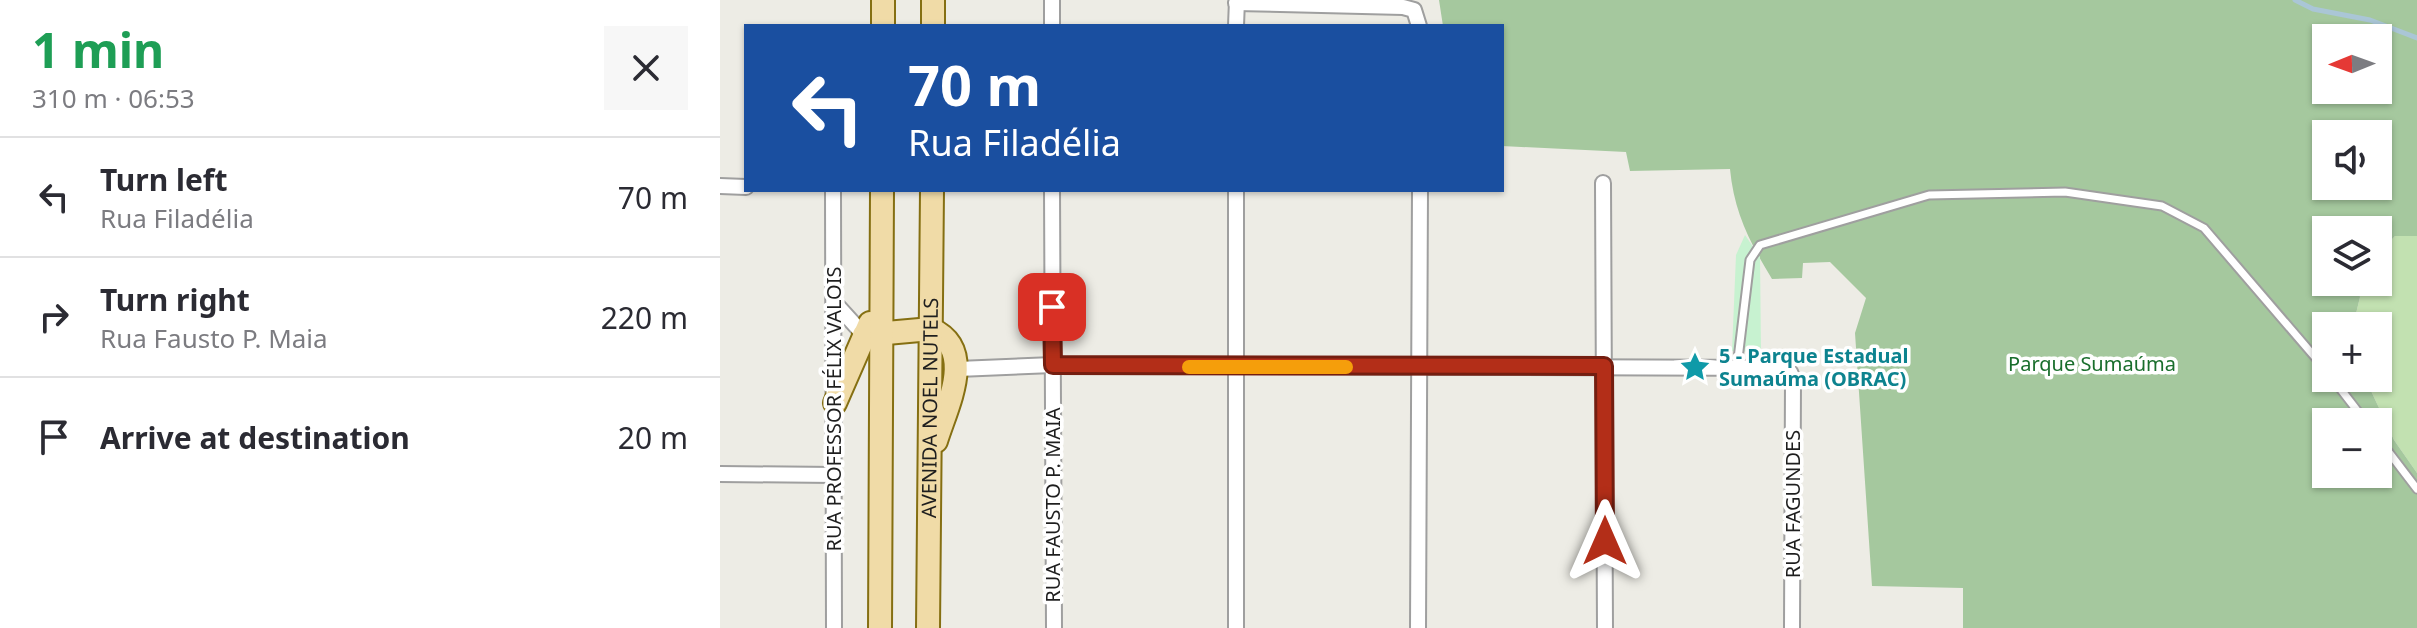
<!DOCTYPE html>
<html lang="en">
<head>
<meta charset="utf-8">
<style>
  :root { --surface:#fff; --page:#f7f7f7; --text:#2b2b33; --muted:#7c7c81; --line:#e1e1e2 }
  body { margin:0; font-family:"Noto Sans",sans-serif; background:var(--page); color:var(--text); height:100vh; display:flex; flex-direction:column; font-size:30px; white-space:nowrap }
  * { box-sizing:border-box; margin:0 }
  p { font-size:26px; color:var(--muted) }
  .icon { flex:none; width:44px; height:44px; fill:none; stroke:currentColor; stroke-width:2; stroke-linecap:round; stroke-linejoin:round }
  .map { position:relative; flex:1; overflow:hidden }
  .drawer { display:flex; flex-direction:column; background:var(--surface); width:720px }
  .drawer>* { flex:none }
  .guide { position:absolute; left:24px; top:24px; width:760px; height:168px; border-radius:0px; box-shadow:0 2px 6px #0004; background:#1a4fa0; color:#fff; overflow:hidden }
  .needle { width:52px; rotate:269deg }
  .fabs { position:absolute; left:1592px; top:24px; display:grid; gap:16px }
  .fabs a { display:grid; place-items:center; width:80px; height:80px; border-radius:0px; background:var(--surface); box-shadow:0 2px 6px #0004; font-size:40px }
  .pin { position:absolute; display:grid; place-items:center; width:68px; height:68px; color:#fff; margin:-34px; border-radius:16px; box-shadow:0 4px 12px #0006 }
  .me { position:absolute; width:88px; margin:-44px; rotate:0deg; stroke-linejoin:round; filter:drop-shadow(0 0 6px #0008) }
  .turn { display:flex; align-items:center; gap:28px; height:168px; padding:0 32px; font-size:36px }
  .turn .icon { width:104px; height:104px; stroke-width:2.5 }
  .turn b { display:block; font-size:56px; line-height:68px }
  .round { display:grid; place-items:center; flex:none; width:84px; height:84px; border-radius:0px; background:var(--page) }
  .summary { display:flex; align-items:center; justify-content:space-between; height:136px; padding:0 32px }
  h1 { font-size:48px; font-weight:700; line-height:60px; color:#1e9e55 }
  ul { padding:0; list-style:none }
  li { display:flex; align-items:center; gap:24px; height:120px; padding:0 32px; border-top:2px solid var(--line) }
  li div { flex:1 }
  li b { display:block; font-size:30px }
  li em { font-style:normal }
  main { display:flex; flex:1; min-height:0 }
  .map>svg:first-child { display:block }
</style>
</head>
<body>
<main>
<section class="drawer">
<div class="summary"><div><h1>1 min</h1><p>310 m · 06:53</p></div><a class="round"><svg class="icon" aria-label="close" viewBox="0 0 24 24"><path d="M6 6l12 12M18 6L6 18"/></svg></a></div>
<ul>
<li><svg class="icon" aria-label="left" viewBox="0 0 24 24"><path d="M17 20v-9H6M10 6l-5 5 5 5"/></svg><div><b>Turn left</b><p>Rua Filadélia</p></div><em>70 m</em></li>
<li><svg class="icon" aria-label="right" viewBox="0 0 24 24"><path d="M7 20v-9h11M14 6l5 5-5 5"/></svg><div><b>Turn right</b><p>Rua Fausto P. Maia</p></div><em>220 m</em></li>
<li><svg class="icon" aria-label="arrive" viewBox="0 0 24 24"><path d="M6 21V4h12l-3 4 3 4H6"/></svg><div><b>Arrive at destination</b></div><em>20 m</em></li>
</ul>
</section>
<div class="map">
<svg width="1697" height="628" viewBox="0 0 1697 628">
  <rect width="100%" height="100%" fill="#edece5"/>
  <!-- grass -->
  <path fill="#c2e1b1" d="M1675 236H1697V473L1674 440 1645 378H1658V326H1633L1640 297 1635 282H1658V249L1660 251Z"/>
  <!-- forest -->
  <path fill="#a5c89e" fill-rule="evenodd" d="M719 0H1697V236H1675L1660 252 1658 230H1645L1638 221 1622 230H1606V282H1635L1640 297 1633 326H1606V378H1645L1674 440 1697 473V628H1243V588L1152 586 1135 333 1146 298 1110 262 1083 263 1082 278 1052 279C1030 243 1014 212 1010 169L910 171 906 152 782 146V26H723ZM1606 38H1658V90H1606ZM1606 134H1658V186H1606ZM1606 422H1658V474H1606Z"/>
  <!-- park -->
  <path fill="#c7f2d0" d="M1025 235 1040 257 1041 352 1012 351 1016 255Z"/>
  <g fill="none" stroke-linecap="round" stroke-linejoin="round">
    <!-- stream -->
    <path stroke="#aac6d6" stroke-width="5" d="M1575 0 1593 9 1650 20 1697 38"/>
    <!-- lane casing -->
    <g stroke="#9f9f9f" stroke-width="11">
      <g id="lane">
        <path d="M1017 367 1030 260 1040 245 1209 195 1345 192 1442 206 1484 228 1606 370"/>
        <path d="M1612 378 1646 422"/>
        <path d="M1658 438 1697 489"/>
      </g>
    </g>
    <!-- street casing -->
    <g stroke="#9f9f9f" stroke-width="18">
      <g id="street">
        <path d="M332 0V26"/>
        <path d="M516 3 683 7 694 10 699 26"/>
        <path d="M516 26 517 0"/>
        <path d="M883 183 885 628"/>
        <path d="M0 186 26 187"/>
        <path d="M113 190 114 628"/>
        <path d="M332 190 334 628"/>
        <path d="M114 302 144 335"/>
        <path d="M238 369 333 365 1061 368 1070 372 1073 379 1072 628"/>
        <path d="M0 474 115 475"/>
        <path d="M516 628V190"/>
        <path d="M698 628 700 190"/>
      </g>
    </g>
    <!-- primary casing -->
    <g stroke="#856f12" stroke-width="26">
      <g id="primary">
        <path d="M163 26V0"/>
        <path d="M213 26V0"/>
        <path d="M144 335 211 329C257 350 227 405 216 441"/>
        <path d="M115 403 150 323"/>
        <path d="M160 628 162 190"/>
        <path id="s1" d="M208 628 212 190"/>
      </g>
    </g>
    <!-- lane -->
    <use href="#lane" stroke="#fff" stroke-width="7"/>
    <!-- street -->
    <use href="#street" stroke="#fff" stroke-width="14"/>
    <!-- primary -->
    <use href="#primary" stroke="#f0dba7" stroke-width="22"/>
  </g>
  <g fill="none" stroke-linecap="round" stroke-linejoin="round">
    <!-- route casing -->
    <g stroke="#741e10" stroke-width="20">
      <path id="route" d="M332 307 333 365 884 366 885 541"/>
    </g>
    <!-- route -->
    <use href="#route" stroke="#b32e18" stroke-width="14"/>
    <!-- slow -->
    <path stroke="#f59e0b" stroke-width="14" d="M469 367H626"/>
  </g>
  <!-- icons -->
  <defs>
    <g id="sight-bare" transform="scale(2.4)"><path d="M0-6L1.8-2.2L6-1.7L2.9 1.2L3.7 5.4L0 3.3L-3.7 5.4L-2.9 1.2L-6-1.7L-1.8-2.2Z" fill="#0f9aa8" stroke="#fff" stroke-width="2.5" paint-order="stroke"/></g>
  </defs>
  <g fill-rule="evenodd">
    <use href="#sight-bare" x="975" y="367"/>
  </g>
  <g text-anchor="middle" stroke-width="7" stroke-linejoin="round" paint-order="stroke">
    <!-- culture labels -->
    <g font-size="20" font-weight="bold" fill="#0d838f" stroke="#fff" text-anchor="start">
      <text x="999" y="363">5 - Parque Estadual<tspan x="999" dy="23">Sumaúma (OBRAC)</tspan></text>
    </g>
    <!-- park labels -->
    <g font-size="20" fill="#196e2c" stroke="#fff">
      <text x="1372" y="371">Parque Sumaúma</text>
    </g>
    <!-- street labels -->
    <g font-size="20" fill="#1e1e1e" stroke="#fff">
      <text transform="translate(114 409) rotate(-90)" y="7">RUA PROFESSOR FÉLIX VALOIS</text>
      <text dy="7" stroke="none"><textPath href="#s1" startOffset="220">AVENIDA NOEL NUTELS</textPath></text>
      <text transform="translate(1073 504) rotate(-90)" y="7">RUA FAGUNDES</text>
      <text transform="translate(333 505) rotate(-90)" y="7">RUA FAUSTO P. MAIA</text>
    </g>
  </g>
</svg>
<div class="fabs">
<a><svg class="needle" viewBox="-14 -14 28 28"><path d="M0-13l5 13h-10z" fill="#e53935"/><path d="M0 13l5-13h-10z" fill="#7c7c81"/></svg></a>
<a><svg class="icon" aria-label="sound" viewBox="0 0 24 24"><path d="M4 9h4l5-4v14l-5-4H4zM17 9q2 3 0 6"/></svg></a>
<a><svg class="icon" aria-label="layers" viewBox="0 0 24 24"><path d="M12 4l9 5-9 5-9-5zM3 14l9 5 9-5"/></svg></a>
<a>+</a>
<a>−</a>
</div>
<div class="pin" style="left:332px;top:307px;background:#d93025"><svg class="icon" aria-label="arrive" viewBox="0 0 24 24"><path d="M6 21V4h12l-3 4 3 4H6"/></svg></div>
<svg class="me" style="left:885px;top:541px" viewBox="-20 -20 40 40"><path d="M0-17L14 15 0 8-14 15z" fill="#b32e18" stroke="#fff" stroke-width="4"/></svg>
<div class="guide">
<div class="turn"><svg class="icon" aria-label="left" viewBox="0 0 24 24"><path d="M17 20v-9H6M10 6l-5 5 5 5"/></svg><div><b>70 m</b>Rua Filadélia</div></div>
</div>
</div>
</main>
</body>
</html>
